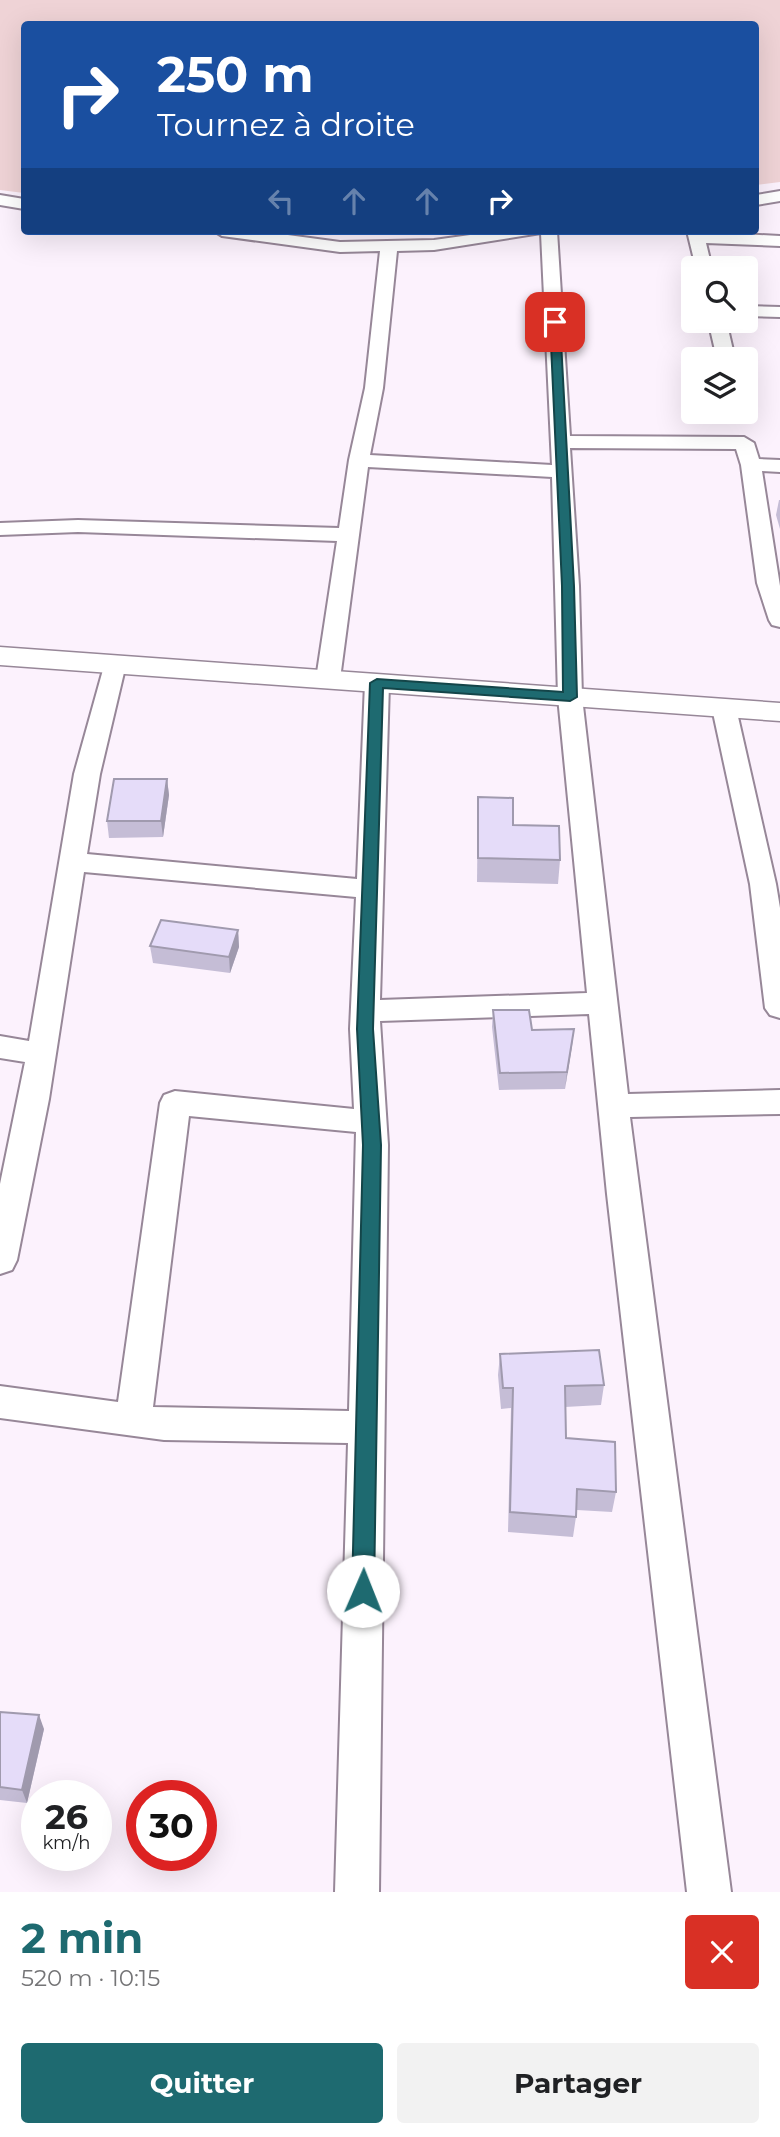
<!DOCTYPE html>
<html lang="fr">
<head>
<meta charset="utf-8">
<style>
  :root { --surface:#fff; --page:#f2f2f2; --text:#202124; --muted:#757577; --accent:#1e6a70 }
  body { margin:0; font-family:Montserrat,sans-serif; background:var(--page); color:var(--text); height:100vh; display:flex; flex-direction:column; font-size:26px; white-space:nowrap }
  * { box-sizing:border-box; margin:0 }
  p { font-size:23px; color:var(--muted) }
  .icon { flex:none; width:38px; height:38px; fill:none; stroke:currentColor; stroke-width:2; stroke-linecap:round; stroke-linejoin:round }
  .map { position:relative; height:1892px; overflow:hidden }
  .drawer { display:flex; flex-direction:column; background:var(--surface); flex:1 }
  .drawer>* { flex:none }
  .guide { position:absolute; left:21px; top:21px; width:738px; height:214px; border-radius:7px; box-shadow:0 7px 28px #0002; background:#1a4fa0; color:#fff; overflow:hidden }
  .buttons { position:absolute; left:681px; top:256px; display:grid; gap:14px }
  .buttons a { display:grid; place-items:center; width:77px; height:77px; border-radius:7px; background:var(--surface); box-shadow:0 7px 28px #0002; font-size:35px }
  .speed { position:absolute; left:21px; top:1780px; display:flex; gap:14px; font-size:35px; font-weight:700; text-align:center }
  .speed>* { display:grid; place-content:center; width:91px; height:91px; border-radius:50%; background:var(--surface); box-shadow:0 7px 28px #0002; line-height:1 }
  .speed small { font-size:18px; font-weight:400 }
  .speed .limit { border:10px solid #d22; background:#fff; color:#111 }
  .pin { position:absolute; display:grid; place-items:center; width:60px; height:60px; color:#fff; margin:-30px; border-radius:14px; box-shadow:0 4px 10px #0006 }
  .me { position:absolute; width:77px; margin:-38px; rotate:1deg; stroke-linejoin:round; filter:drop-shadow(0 0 5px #0008) }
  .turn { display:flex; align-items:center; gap:24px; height:147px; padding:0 21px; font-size:32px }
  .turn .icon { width:91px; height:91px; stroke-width:2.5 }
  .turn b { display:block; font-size:49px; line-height:60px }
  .lanes { display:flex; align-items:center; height:66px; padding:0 21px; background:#0003; justify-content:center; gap:35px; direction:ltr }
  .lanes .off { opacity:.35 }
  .round { display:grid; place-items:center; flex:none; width:74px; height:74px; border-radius:7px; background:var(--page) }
  .summary { display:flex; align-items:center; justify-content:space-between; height:119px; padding:0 21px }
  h1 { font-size:42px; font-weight:700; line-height:52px; color:var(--accent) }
  .primary-button { display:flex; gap:14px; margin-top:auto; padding:14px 21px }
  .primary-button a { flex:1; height:80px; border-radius:7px; background:var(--accent); color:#fff; font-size:28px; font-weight:700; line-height:80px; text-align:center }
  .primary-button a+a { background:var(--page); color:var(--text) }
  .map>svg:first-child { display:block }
</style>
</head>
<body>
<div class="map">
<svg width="780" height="1892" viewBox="0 0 780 1892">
  <rect width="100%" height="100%" fill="#fcf2fd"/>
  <!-- green -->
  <path fill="#efd3d6" d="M0 0H780V182L756 185V24H24V193L0 190Z"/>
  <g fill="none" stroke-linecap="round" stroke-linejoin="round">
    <!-- minor casing -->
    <g stroke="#978798" stroke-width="4">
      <g id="minor">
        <path d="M780 191V201L756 205V195Z"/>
        <path d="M0 195 24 199V209L0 205Z"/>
        <path d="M214 231H258L340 242 434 240 499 231H557L570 436 744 437 754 443 759 459 780 460V472L762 471 780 586V627L772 625 769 620 757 583 741 465 736 449 570 448 579 586 582 697 628 1094 780 1090V1114L630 1117 731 1892H687L607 1194 589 1014 380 1021 388 1145 379 1892H335L348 1443 164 1440 0 1418V1386L118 1402 160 1103 164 1095 175 1091 354 1109 350 1029 356 897 84 872 49 1099 17 1260 12 1270 0 1274V1184L25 1062 0 1058V1036L29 1041 74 774 106 659H122L126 664 100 774 87 854 357 879 365 683 369 678H385L389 683 380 1000 587 993 558 697 552 477 368 467 340 679 336 684H320L316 679 337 541 78 532 0 535V523L78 520 339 528 349 460 365 388 380 251 340 252 222 236ZM541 233 552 465 370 455 383 388 397 251 434 250ZM189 1116 356 1132 349 1411 153 1407Z"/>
        <path d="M687 231 780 236V246L706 243 712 268H696Z"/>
        <path d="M746 306 780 307V317L746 316Z"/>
        <path d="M708 320H726L735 359H717Z"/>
        <path d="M724 701 733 703 736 708 776 884 780 908V1018L770 1015 765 1008 750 884 712 708 715 703Z"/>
      </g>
    </g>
    <!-- tertiary casing -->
    <g stroke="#978798" stroke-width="3">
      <path id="tertiary" d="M0 647 780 703V721L0 665Z"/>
    </g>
    <!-- minor -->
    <use href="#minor" fill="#fff" fill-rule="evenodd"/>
    <!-- tertiary -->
    <use href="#tertiary" fill="#fff" fill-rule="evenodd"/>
  </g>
  <!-- wall -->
  <g fill="#c5bdd6">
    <path d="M779 500H780V529L776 515Z"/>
    <path d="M167 779 169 795 163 837 109 838 107 821Z"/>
    <path d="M478 797 560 860 558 884 477 882Z"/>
    <path d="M238 930 239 947 230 973 153 963 150 946Z"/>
    <path d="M493 1010 532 1030 574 1029 565 1089 499 1090 492 1027Z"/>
    <path d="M500 1354 604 1385 601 1405 565 1407 566 1438 616 1492 612 1512 577 1510 573 1537 508 1532 511 1408 501 1409 498 1375Z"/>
    <path d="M0 1712 44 1729 27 1803 0 1800Z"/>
  </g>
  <!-- shaded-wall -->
  <g fill="#a09aae">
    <path d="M167 779 169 795 163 837 161 821Z"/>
    <path d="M238 930 239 947 230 973 229 957Z"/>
    <path d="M574 1029 572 1046 565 1089 567 1072Z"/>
    <path d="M39 1715 44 1729 27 1803 22 1790Z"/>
  </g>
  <!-- building -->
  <g fill="#e5dcf9" stroke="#a09aae" stroke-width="2">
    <path d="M114 779H167L161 821H107Z"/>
    <path d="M478 797 513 798V825L559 826 560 860 478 858Z"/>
    <path d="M161 920 238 930 229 957 150 946Z"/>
    <path d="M493 1010H529L532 1030 574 1029 567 1072 500 1073Z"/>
    <path d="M599 1350 604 1385 565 1386 566 1438 615 1442 616 1492 577 1489 576 1517 510 1512 513 1388H503L500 1354Z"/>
    <path d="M0 1712 39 1715 22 1790 0 1787Z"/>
  </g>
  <!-- route -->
  <path fill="#1e6a70" stroke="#144549" stroke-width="2" d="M555 319 560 322 574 586 577 697 570 701 383 688 373 1029 381 1145 374 1591 371 1599 363 1602 355 1599 352 1591 363 1145 357 1029 370 683 377 679 563 692 562 586 550 322Z"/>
</svg>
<div class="buttons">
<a><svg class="icon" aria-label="search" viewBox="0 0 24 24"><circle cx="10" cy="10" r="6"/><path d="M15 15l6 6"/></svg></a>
<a><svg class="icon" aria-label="layers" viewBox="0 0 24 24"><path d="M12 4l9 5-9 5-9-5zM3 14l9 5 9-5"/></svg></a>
</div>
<div class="speed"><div>26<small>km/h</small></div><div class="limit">30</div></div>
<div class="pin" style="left:555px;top:322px;background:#d93025"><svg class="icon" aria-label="arrive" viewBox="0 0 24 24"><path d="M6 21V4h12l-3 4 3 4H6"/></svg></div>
<svg class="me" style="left:363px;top:1591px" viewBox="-20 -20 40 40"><circle r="19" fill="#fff"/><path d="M0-13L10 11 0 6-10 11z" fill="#1e6a70"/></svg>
<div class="guide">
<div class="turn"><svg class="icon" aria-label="right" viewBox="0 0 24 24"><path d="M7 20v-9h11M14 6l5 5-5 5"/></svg><div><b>250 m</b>Tournez à droite</div></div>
<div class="lanes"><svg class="icon off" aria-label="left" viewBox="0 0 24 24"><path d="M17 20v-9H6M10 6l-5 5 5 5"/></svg><svg class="icon off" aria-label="ahead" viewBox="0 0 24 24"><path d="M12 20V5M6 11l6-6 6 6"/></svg><svg class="icon off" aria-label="ahead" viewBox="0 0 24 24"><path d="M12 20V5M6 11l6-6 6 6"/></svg><svg class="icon" aria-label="right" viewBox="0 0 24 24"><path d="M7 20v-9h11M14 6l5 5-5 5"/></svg></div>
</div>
</div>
<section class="drawer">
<div class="summary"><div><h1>2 min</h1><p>520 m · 10:15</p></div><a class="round" style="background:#d93025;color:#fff"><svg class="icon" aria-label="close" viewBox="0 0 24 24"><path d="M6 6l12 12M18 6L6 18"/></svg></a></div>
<div class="primary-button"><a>Quitter</a><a>Partager</a></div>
</section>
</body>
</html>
